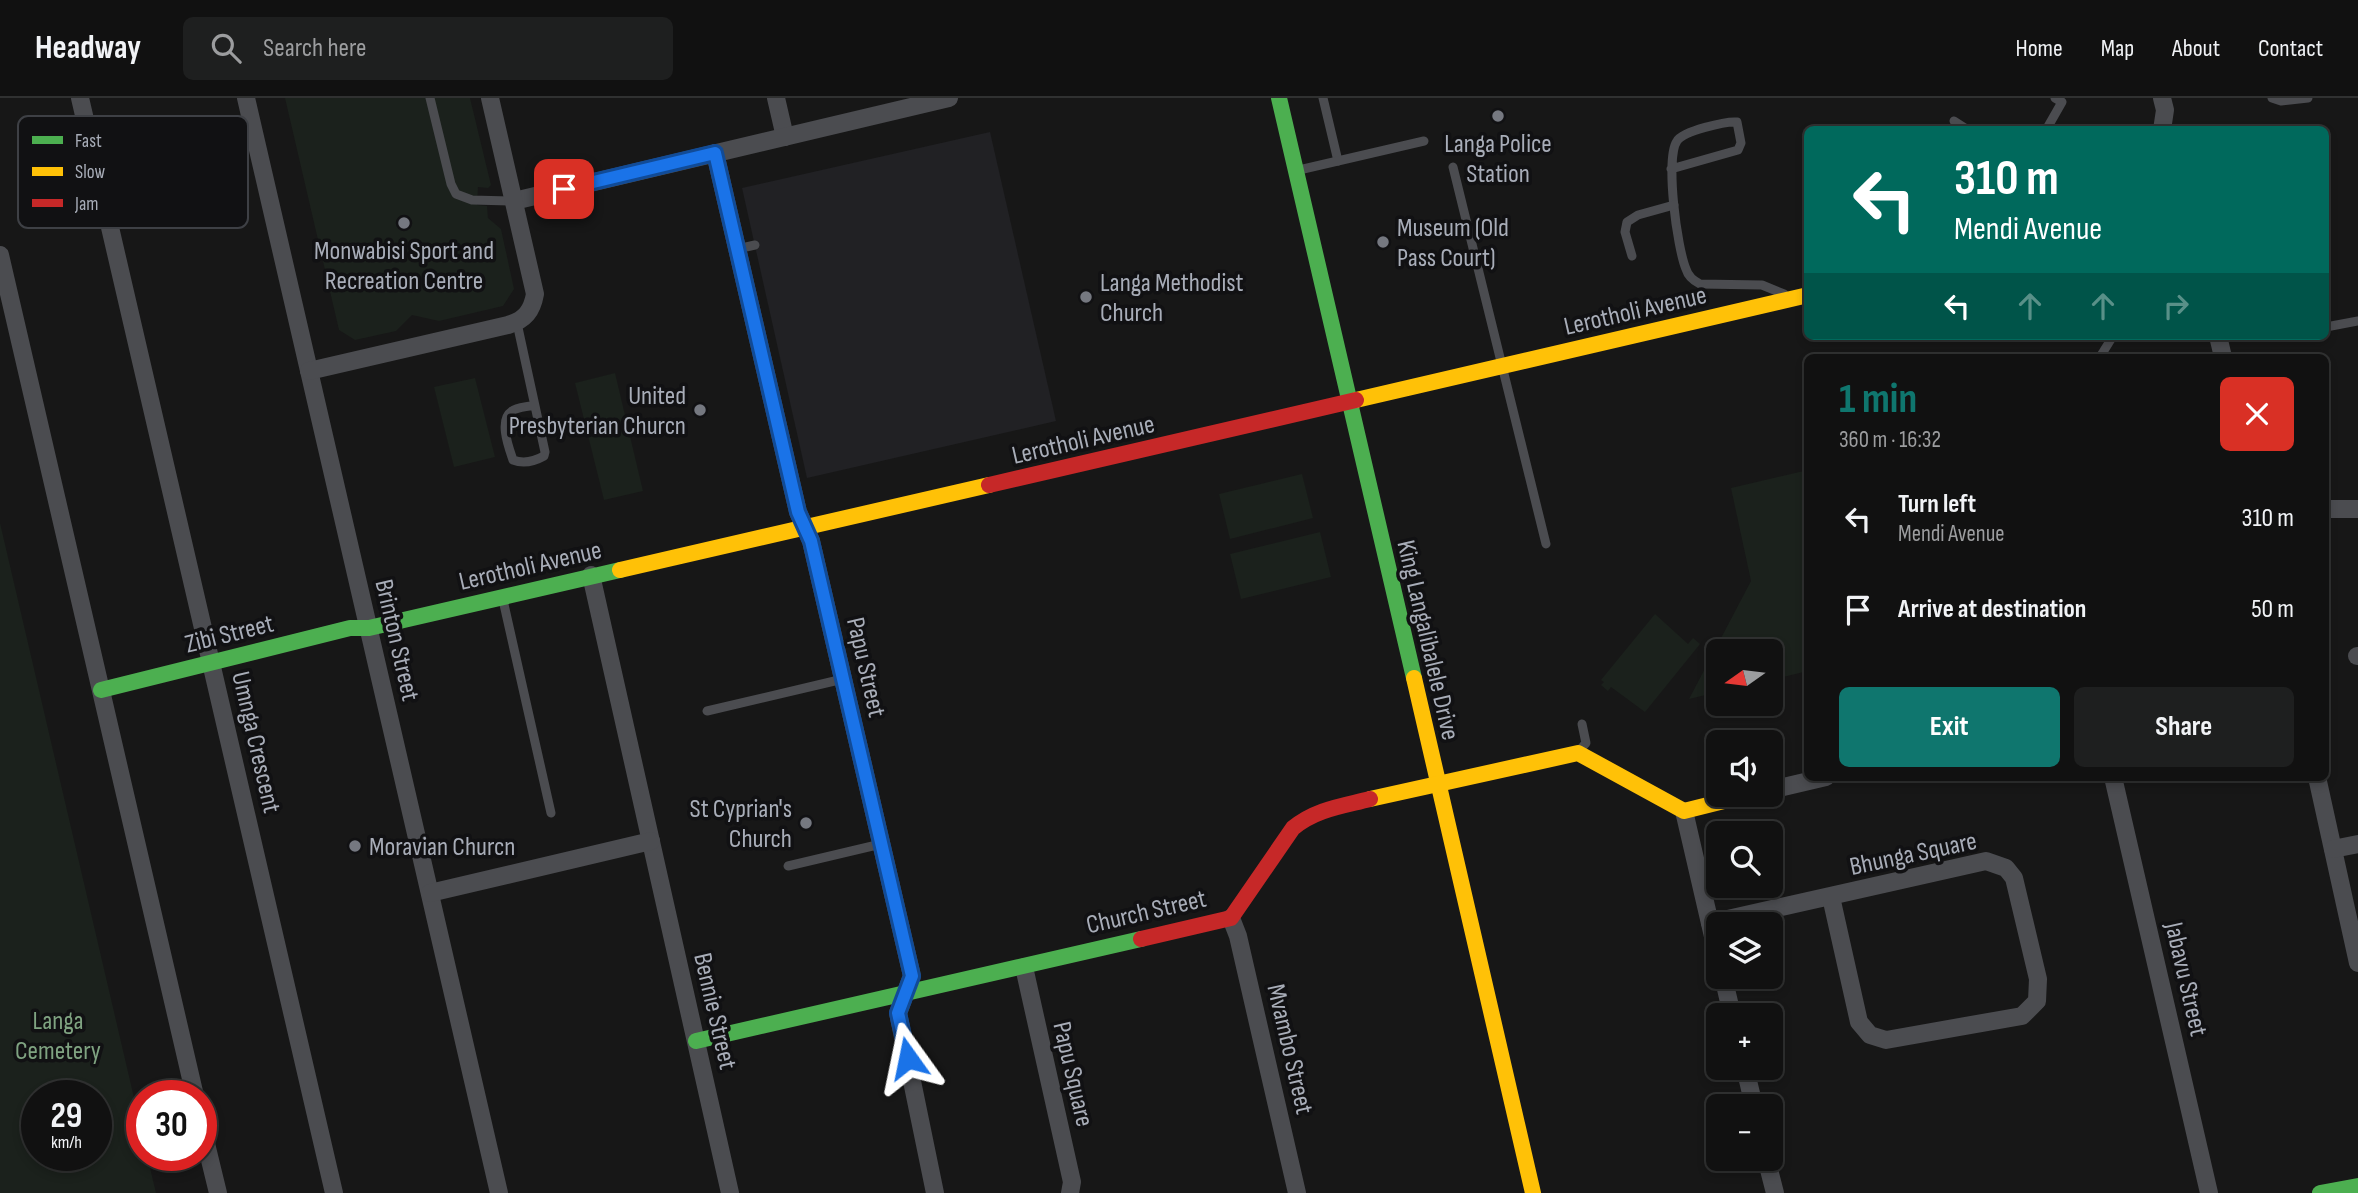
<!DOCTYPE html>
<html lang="en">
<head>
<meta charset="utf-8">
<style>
  :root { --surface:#111; --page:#1e1f1f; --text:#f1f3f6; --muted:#9c9d9f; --line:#303131; --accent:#0f766e }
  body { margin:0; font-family:"Sofia Sans Condensed",sans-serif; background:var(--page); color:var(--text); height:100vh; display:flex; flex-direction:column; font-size:26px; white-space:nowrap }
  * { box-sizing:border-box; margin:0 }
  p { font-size:23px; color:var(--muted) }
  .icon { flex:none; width:38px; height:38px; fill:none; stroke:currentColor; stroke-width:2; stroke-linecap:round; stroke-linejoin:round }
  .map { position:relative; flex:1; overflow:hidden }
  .drawer { position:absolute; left:1804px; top:256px; width:525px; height:427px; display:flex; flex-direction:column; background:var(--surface); border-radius:10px; box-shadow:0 4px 10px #0003,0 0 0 2px var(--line) }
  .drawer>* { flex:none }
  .guide { position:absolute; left:1804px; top:28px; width:525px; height:214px; border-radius:10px; box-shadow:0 4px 10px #0003,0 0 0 2px var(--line); background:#00695c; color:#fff; overflow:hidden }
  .needle { width:46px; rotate:256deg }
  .controls { position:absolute; left:1706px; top:541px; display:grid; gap:14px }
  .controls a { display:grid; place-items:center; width:77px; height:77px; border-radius:10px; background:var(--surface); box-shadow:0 4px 10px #0003,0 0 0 2px var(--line); font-size:35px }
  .speed { position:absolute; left:21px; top:982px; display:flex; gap:14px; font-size:35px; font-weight:700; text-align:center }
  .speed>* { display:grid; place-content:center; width:91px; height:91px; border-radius:50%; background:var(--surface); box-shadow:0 4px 10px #0003,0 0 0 2px var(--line); line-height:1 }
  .speed small { font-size:18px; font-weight:400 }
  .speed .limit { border:10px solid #d22; background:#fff; color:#111 }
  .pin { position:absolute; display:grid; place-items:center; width:60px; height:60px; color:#fff; margin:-30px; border-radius:14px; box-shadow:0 4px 10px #0006 }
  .me { position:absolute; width:77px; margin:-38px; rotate:348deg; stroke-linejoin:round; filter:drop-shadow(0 0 5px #0008) }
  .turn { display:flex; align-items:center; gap:24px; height:147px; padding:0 35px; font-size:32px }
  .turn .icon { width:91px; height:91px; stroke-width:2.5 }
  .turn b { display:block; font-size:49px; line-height:60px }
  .lanes { display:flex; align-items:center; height:66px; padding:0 35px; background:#0003; justify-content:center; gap:35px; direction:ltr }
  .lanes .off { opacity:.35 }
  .round { display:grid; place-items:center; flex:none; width:74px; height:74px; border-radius:10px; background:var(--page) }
  .head { display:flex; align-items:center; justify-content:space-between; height:119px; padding:0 35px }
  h1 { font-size:42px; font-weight:700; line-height:52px; color:var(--accent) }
  .button { display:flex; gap:14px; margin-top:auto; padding:14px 35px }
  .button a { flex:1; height:80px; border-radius:10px; background:var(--accent); color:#fff; font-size:28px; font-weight:700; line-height:80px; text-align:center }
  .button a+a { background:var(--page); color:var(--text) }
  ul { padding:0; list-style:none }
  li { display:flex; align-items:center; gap:21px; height:91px; padding:0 35px }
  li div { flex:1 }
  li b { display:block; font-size:26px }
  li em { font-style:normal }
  header { display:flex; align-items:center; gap:42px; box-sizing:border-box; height:98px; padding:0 35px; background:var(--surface); border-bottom:2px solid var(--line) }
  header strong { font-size:33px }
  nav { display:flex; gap:38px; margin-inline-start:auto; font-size:24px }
  .search { width:490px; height:63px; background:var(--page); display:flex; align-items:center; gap:18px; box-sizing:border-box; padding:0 24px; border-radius:10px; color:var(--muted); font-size:26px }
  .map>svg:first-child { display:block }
</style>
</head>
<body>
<header>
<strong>Headway</strong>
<div class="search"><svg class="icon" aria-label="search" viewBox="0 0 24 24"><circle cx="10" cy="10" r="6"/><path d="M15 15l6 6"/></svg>Search here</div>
<nav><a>Home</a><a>Map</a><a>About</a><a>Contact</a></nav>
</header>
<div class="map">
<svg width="2358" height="1095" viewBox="0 0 2358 1095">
  <rect width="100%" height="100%" fill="#171717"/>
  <!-- built -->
  <path fill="#212124" d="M990 34 1056 323 807 380 742 90Z"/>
  <!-- green -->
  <g fill="#1b211c" fill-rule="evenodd">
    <path d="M285 0H470L491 87 488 90 478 89 477 107 487 108 488 120 501 131 514 191 503 208 439 223 412 217 396 233 355 242 339 232Z"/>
    <path d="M615 275 643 393 604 402 575 285Z"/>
    <path d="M475 280 495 359 454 369 434 289Z"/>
    <path d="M1808 372V573L1771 582V553H1718V594L1689 601 1751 483 1731 390Z"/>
    <path d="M1302 376 1313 420 1230 441 1219 396Z"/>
    <path d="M0 425 142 1034V1057H147L156 1095H0ZM37 998H96V1057H37Z"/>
    <path d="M1320 434 1331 479 1241 501 1230 456Z"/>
    <path d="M1655 516 1688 546 1693 540 1700 546 1645 614 1611 589 1608 593 1601 587 1604 584 1601 582Z"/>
  </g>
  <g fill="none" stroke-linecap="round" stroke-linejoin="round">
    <!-- lane -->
    <g stroke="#4b4c50" stroke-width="9">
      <path d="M430 0 451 86 456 96 472 102 514 103"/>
      <path d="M1323 0 1338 63"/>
      <path d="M2272 0 2281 3 2308 0"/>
      <path d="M1954 23 1968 32"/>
      <path d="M2046 32 2062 4 2055 0"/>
      <path d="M1453 69 1546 446"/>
      <path d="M1671 71 1738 52 1741 45 1737 24C1726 23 1683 33 1677 43 1665 60 1677 150 1686 171 1688 178 1694 183 1700 186L1762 187 1784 196"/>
      <path d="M1299 72 1424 43"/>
      <path d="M737 151 755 147"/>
      <path d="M1632 158 1625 134 1627 124 1638 117 1674 107"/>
      <path d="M517 225 545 354 544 358C535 363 523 366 513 362 509 350 498 322 512 313 517 309 528 309 534 307"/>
      <path d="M2326 229 2358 223"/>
      <path d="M2100 259 2113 238"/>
      <path d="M503 502 551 715"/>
      <path d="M707 613 843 581"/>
      <path d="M1579 653 1586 645 1582 626"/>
      <path d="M788 768 881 746"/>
    </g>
    <!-- street -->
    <g stroke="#4b4c50" stroke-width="18">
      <path d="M80 0 334 1095"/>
      <path d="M246 0 499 1095"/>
      <path d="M776 0 785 39"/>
      <path d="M2162 0 2165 12 2162 32"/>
      <path d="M715 55 798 414 811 443 912 878 898 915 935 1095"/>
      <path d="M514 103 949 0"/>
      <path d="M0 157 195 998"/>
      <path d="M2218 238 2223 259"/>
      <path d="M309 273 508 227C525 222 532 213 535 196L490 0"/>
      <path d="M2326 411H2358"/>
      <path d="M591 477 730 1095"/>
      <path d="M2357 558H2358"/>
      <path d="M2113 679 2209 1095"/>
      <path d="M2317 679 2358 865"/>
      <path d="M1771 692 1826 679"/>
      <path d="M1684 713 1718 860"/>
      <path d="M2333 751 2358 746"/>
      <path d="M430 795 651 743"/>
      <path d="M1231 820 1238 838 1297 1095"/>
      <path d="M1710 825 1986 763 2006 770 2014 780 2038 881 2037 903 2022 918 1886 942 1870 937 1859 924 1831 799"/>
      <path d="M1024 869 1072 1084 1070 1095"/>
      <path d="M1723 878 1732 917"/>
      <path d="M1745 970 1754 1008"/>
      <path d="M201 1025 218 1095"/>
      <path d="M1766 1060 1775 1095"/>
    </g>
    <!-- fast -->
    <g stroke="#4caf50" stroke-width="16">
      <path d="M1279 0 1414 580"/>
      <path d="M101 592 350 530H369L620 472"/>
      <path d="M696 943 1141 841"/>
      <path d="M2320 1095 2358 1088"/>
    </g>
    <!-- slow -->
    <g stroke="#ffc107" stroke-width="16">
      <path d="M1356 302 1808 197"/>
      <path d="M620 472 989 387"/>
      <path d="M1414 580 1533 1095"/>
      <path d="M1370 701 1578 655 1684 713 1752 696"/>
    </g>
    <!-- jam -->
    <g stroke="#c62828" stroke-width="16">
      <path d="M989 387 1356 302"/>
      <path d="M1141 841 1231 820 1293 730C1316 711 1343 708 1370 701"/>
    </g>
  </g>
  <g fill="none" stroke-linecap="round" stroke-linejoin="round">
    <!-- route casing -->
    <g stroke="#114b97" stroke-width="18">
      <path id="route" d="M564 91 715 55 798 414 811 443 912 878 898 915 908 960"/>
    </g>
    <!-- route -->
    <use href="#route" stroke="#1a73e8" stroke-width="12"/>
  </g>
  <!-- markers -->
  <g fill="#757880" stroke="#111113" stroke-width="2.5">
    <circle cx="1498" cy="18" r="7"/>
    <circle cx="404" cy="125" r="7"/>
    <circle cx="1383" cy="144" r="7"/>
    <circle cx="1086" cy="199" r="7"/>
    <circle cx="700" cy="312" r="7"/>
    <circle cx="806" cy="725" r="7"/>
    <circle cx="355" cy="748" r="7"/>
  </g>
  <g text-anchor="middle" stroke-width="7" stroke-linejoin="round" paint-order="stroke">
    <!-- poi labels -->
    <g font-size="26" fill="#a8adb8" stroke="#111113" text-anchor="start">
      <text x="1498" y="54" text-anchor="middle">Langa Police<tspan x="1498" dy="30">Station</tspan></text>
      <text x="1397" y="138">Museum (Old<tspan x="1397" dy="30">Pass Court)</tspan></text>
      <text x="404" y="161" text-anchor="middle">Monwabisi Sport and<tspan x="404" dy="30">Recreation Centre</tspan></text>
      <text x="1100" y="193">Langa Methodist<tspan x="1100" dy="30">Church</tspan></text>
      <text x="686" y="306" text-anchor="end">United<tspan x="686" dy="30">Presbyterian Churcn</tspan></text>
      <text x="792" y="719" text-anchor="end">St Cyprian's<tspan x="792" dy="30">Church</tspan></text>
      <text x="369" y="757">Moravian Churcn</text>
    </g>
    <!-- street labels -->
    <g font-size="26" fill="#a8adb8" stroke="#111113">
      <text transform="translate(1635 212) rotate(-13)" y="9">Lerotholi Avenue</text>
      <text transform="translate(1083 341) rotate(-13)" y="9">Lerotholi Avenue</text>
      <text transform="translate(530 467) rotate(-13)" y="9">Lerotholi Avenue</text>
      <text transform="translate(229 535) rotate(-14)" y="9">Zibi Street</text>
      <text transform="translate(398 542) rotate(77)" y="9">Brinton Street</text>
      <text transform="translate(1429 542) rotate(77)" y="9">King Langalibalele Drive</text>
      <text transform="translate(867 569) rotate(77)" y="9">Papu Street</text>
      <text transform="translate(257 644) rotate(77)" y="9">Umnga Crescent</text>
      <text transform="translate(1913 755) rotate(-12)" y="9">Bhunga Square</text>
      <text transform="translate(1146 813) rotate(-13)" y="9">Church Street</text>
      <text transform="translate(2187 881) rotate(77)" y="9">Jabavu Street</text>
      <text transform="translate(716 913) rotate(77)" y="9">Bennie Street</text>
      <text transform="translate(1291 951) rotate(77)" y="9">Mvambo Street</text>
      <text transform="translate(1074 976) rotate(77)" y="9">Papu Square</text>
    </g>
    <!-- park labels -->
    <g font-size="26" fill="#7fa381" stroke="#111113">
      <text x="58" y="931">Langa<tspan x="58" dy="30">Cemetery</tspan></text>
    </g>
  </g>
  <!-- legend -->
  <rect x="18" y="18" width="230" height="112" rx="10" fill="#111113" stroke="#3e4045" stroke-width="2"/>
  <rect x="32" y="38" width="31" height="8" fill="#4caf50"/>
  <rect x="32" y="69" width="31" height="9" fill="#ffc107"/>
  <rect x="32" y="101" width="31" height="8" fill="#c62828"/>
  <g font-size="19" fill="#a8adb8">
    <text x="75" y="49">Fast</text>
    <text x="75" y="80">Slow</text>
    <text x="75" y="112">Jam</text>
  </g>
</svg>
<div class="controls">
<a><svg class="needle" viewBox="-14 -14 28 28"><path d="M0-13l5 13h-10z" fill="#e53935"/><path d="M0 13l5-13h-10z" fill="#9c9d9f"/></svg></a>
<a><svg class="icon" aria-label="sound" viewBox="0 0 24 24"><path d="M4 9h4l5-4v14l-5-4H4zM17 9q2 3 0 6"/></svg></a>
<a><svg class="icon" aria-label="search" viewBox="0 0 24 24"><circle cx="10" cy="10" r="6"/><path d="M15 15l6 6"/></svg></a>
<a><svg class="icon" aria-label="layers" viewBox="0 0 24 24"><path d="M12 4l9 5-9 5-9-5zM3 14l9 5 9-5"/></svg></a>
<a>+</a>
<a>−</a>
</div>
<div class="speed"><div>29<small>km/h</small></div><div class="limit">30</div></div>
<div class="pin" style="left:564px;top:91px;background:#d93025"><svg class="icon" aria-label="arrive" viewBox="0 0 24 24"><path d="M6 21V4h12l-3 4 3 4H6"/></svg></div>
<svg class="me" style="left:908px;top:960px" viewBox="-20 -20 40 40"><path d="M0-17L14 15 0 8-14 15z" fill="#1a73e8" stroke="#fff" stroke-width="4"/></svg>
<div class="guide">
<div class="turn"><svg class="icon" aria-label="left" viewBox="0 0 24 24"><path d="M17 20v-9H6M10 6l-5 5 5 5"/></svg><div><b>310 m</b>Mendi Avenue</div></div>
<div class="lanes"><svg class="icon" aria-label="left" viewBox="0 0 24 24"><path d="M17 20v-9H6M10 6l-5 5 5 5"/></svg><svg class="icon off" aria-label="ahead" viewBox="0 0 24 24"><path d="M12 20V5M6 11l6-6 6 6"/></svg><svg class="icon off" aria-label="ahead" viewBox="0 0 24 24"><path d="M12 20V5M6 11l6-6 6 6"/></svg><svg class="icon off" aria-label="right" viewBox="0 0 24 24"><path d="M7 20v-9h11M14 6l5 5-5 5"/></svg></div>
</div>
<section class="drawer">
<div class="head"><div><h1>1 min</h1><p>360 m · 16:32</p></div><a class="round" style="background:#d93025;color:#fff"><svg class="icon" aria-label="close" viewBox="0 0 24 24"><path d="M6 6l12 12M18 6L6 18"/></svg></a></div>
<ul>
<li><svg class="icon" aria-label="left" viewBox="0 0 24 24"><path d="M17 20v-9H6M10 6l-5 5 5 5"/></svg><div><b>Turn left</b><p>Mendi Avenue</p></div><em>310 m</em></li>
<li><svg class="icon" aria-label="arrive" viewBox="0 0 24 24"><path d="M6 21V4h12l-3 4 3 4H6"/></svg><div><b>Arrive at destination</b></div><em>50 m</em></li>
</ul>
<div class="button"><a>Exit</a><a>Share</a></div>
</section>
</div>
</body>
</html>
